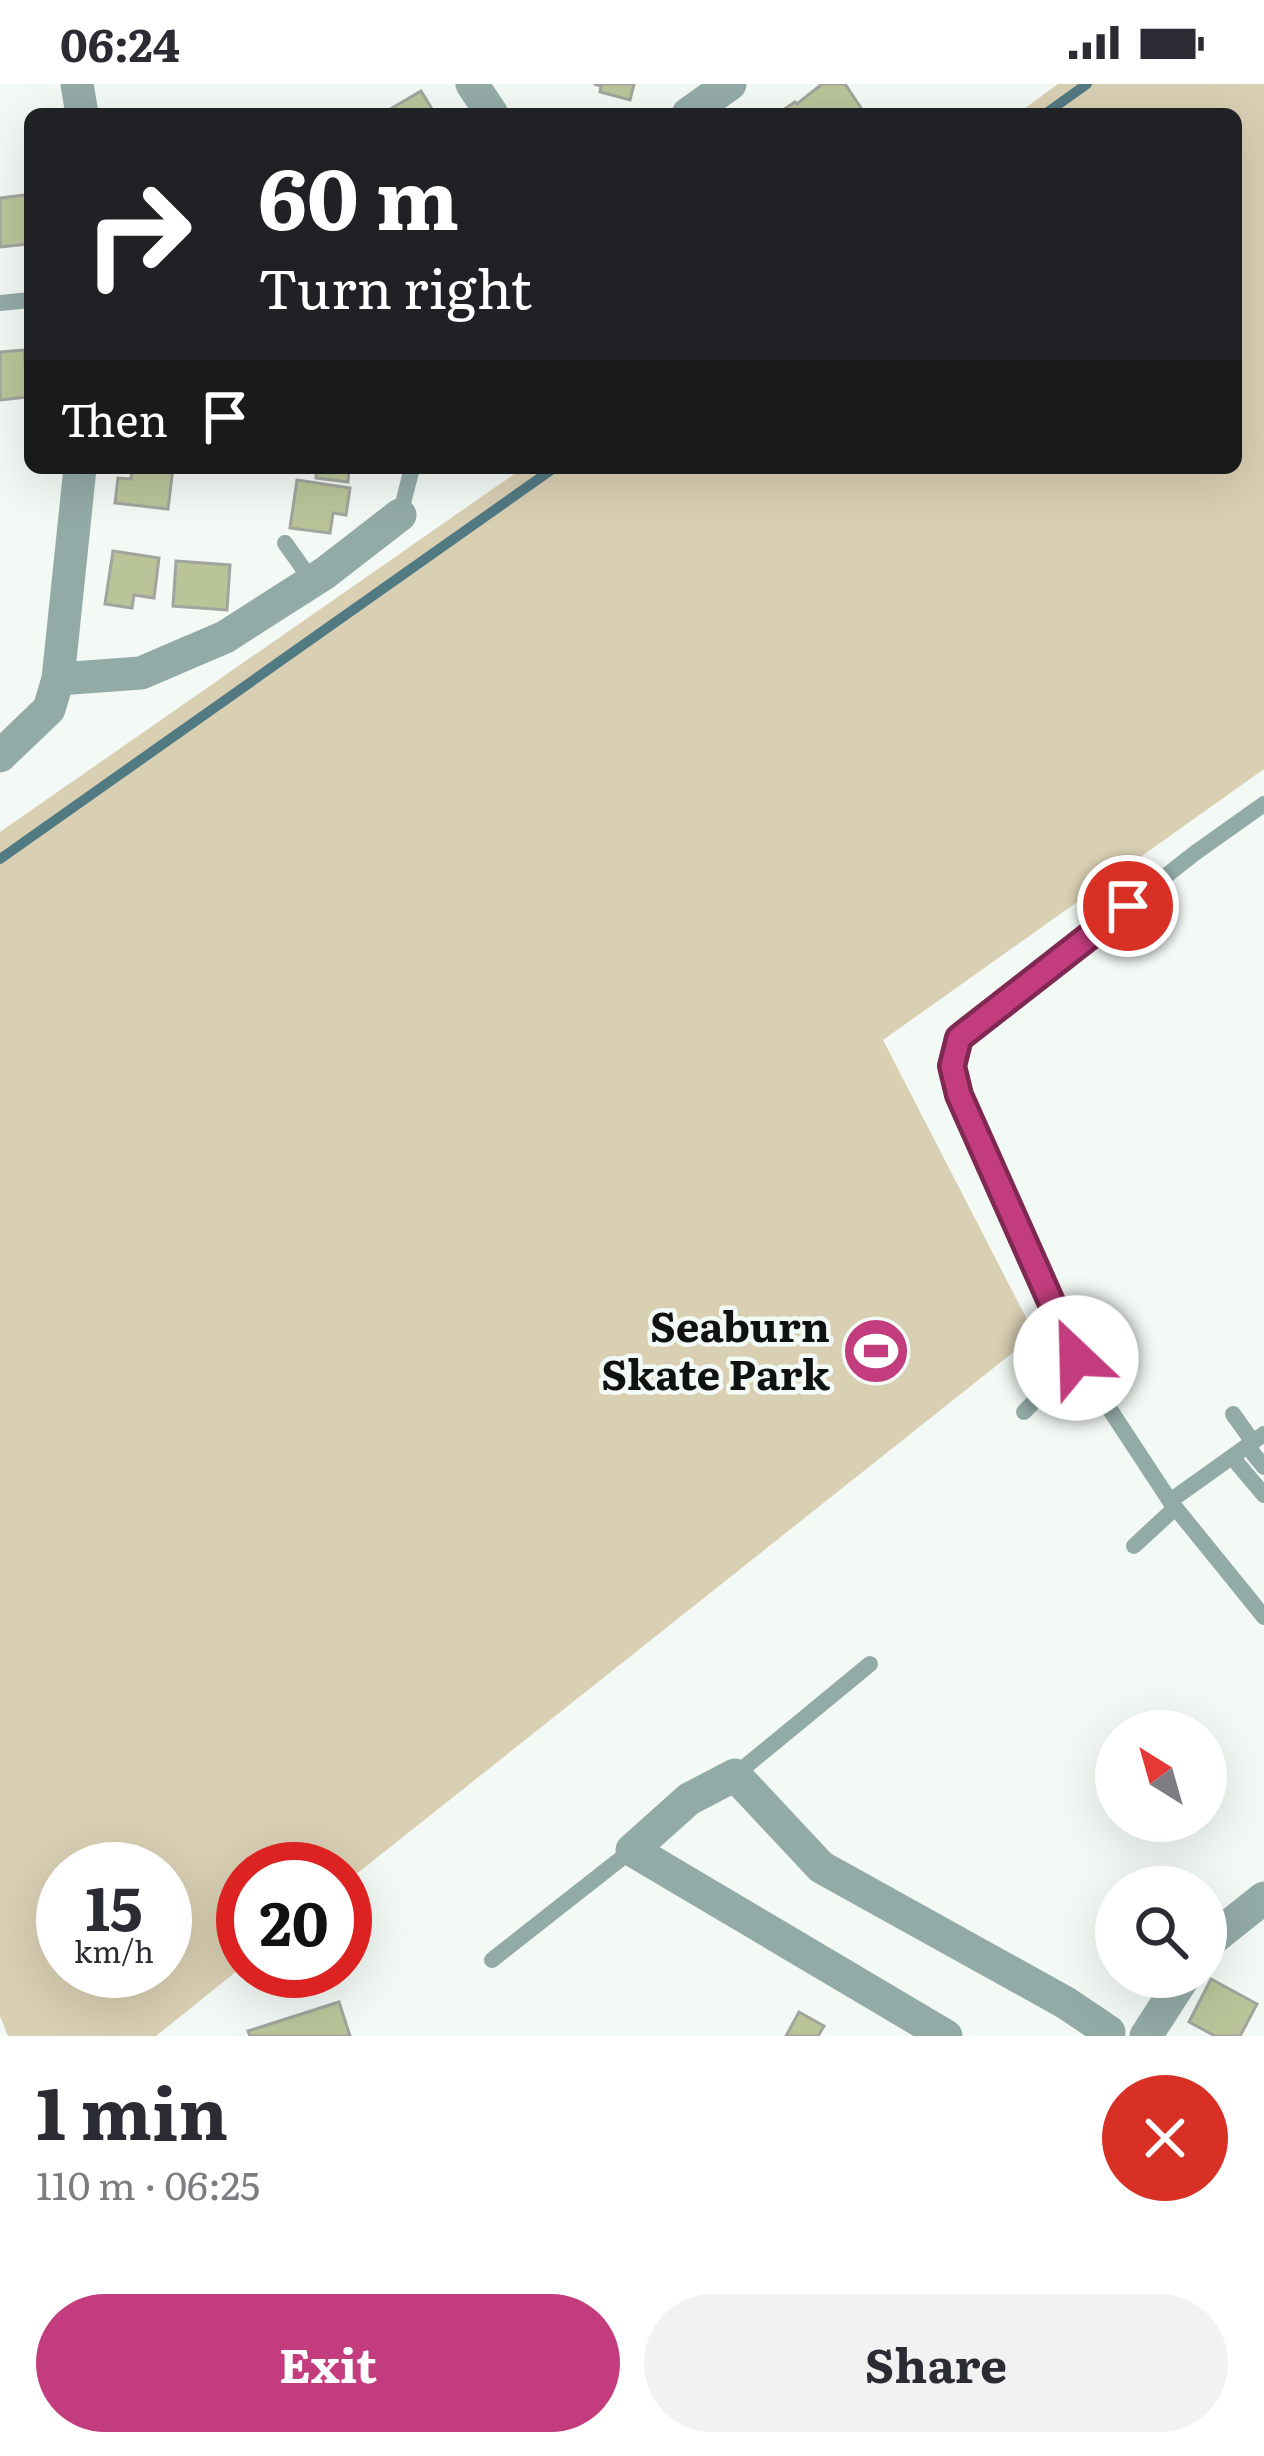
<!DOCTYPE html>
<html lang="en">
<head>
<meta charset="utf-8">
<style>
  :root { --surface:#fff; --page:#f2f2f3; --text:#2b2b33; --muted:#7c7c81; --accent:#c33d7e }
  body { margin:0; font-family:Literata,serif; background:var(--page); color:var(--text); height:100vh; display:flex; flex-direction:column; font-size:45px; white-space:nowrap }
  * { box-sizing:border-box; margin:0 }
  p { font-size:39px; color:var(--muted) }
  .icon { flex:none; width:66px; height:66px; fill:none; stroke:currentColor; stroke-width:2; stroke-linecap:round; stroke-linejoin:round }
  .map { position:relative; height:1952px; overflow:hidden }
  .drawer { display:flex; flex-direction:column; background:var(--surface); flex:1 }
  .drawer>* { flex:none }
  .banner { position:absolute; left:24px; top:24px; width:1218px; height:366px; border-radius:18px; box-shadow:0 12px 48px #0002; background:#202124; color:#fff; overflow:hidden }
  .needle { width:78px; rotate:323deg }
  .buttons { position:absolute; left:1095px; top:1626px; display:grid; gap:24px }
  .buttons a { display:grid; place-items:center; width:132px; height:132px; border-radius:50%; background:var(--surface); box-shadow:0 12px 48px #0002; font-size:60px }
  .speed { position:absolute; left:36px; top:1758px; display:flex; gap:24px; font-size:60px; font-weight:700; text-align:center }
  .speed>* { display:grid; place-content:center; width:156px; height:156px; border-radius:50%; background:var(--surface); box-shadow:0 12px 48px #0002; line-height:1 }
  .speed small { font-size:30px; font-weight:400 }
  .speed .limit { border:18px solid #d22; background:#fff; color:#111 }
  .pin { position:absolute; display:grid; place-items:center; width:102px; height:102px; color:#fff; margin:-51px; border:6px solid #fff; border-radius:50%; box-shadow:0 3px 12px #0007 }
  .me { position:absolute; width:132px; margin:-66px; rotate:336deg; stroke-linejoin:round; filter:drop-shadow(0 0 9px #0008) }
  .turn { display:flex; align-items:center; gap:42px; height:252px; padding:0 36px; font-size:54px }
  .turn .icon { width:156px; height:156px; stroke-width:2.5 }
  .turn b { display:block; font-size:84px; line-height:102px }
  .then { display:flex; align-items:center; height:114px; padding:0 36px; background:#0003; gap:24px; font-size:45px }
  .round { display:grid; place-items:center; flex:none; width:126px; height:126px; border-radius:63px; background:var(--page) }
  .overview { display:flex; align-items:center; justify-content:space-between; height:204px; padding:0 36px }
  h1 { font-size:72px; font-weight:700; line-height:90px }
  .primary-button { display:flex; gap:24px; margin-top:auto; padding:24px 36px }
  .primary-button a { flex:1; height:138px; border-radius:72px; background:var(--accent); color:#fff; font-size:48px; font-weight:700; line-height:138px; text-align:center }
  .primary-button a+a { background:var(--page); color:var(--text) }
  .status { display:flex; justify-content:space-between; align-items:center; height:84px; padding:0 60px; background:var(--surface); direction:ltr }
  .status svg { height:33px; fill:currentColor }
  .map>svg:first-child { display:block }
</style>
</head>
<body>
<div class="status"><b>06:24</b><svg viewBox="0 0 49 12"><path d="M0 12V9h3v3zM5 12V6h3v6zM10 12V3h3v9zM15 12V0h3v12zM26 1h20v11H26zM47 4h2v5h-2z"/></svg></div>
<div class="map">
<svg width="1264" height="1952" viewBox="0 0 1264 1952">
  <rect width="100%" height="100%" fill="#f3f9f4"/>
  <!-- green -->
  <path fill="#d9cfb3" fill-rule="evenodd" d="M1058 0H1264V685L883 956 1035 1251 345 1799V1785H243V1882L156 1952H8L0 1932V748L523 384H1236V30H1017ZM165 1785V1887H63V1785Z"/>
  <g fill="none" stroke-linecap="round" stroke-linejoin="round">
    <!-- stream -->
    <g stroke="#527a83" stroke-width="10">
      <path d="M1045 30 1087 0"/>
      <path d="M0 775 554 384"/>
    </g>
  </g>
  <!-- building -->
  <g fill="#b9c599" stroke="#a2a49d" stroke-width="3">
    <path d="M594 0H634L630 16 600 8 601 2Z"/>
    <path d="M822 0H845L865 30H777L795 18 797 20Z"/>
    <path d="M421 7 435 30H382Z"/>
    <path d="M25 111 30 160 0 163V114Z"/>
    <path d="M24 266 28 313 0 316V268Z"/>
    <path d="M132 384H173L168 425 115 419 118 394 131 395Z"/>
    <path d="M317 384H349L348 398 316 394Z"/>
    <path d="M297 396 350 404 346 431 333 429 330 449 290 444Z"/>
    <path d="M113 467 159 474 154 514 134 511 132 524 105 520Z"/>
    <path d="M176 477 230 481 227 526 173 522Z"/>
    <path d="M1211 1895 1257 1920 1240 1952H1215L1189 1938Z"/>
    <path d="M339 1918 350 1952H250L248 1947Z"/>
    <path d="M799 1928 824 1942 818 1952H786Z"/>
  </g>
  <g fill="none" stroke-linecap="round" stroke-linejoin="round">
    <!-- lane -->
    <g stroke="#93aba7" stroke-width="16">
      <path d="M0 219 30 216"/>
      <path d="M400 431 412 384"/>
      <path d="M285 459 312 497"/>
      <path d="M1024 1328 1076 1274"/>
      <path d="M1233 1330 1253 1358"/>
      <path d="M1264 1350 1170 1417 1264 1533"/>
      <path d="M1247 1362 1264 1383"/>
      <path d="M1232 1373 1264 1411"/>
      <path d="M1170 1417 1076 1274 959 1011 952 982 959 954 1195 769 1264 720"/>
      <path d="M1134 1462 1175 1424"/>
      <path d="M735 1691 870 1580"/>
      <path d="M492 1876 632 1766"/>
    </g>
    <!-- street -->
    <g stroke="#93aba7" stroke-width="33">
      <path d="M77 0 82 30"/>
      <path d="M472 0 492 30"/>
      <path d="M688 30 730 0"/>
      <path d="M58 595 141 589 225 553 325 489 400 431"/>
      <path d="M0 672 49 625 58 595 80 384"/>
      <path d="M1206 1860 1264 1814"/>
      <path d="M946 1952 632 1766 689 1715 735 1691 821 1783 1066 1919 1109 1948"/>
      <path d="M1146 1952 1184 1893"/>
    </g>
  </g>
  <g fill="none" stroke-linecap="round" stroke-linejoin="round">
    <!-- route casing -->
    <g stroke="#7f2852" stroke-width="30">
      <path id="route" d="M1076 1274 959 1011 952 982 959 954 1128 822"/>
    </g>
    <!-- route -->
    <use href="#route" stroke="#c33d7e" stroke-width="21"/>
  </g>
  <!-- icons -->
  <defs>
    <g id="stadium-disc" transform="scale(3.45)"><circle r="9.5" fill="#c33d7e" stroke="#f3f9f4"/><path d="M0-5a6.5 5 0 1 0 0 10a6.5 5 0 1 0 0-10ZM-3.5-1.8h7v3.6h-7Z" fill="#fff"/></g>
  </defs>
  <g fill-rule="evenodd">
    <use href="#stadium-disc" x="876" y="1267"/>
  </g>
  <g text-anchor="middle" stroke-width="9" stroke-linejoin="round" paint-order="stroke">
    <!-- poi labels -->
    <g font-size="42" font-weight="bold" fill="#101210" stroke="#f3f9f4" text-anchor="end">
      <text x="830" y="1258">Seaburn<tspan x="830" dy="48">Skate Park</tspan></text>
    </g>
  </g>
</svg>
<div class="buttons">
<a><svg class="needle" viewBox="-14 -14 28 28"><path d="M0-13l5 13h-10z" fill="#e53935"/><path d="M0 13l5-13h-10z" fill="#7c7c81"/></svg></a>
<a><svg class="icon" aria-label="search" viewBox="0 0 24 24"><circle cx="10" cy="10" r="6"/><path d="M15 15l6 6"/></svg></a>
</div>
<div class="speed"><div>15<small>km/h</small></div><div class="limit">20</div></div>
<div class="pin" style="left:1128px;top:822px;background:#d93025"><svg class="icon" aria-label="arrive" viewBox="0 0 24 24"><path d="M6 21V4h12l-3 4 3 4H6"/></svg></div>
<svg class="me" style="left:1076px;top:1274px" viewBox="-20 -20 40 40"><circle r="19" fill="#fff"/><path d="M0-13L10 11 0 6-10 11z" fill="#c33d7e"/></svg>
<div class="banner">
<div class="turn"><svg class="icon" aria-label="right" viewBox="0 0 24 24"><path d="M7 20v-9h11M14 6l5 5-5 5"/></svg><div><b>60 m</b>Turn right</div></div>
<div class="then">Then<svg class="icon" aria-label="arrive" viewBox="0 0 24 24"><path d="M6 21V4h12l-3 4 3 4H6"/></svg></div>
</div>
</div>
<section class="drawer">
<div class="overview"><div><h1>1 min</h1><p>110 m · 06:25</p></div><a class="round" style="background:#d93025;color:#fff"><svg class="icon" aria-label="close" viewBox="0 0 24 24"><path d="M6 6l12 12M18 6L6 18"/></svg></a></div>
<div class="primary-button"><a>Exit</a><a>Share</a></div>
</section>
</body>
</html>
